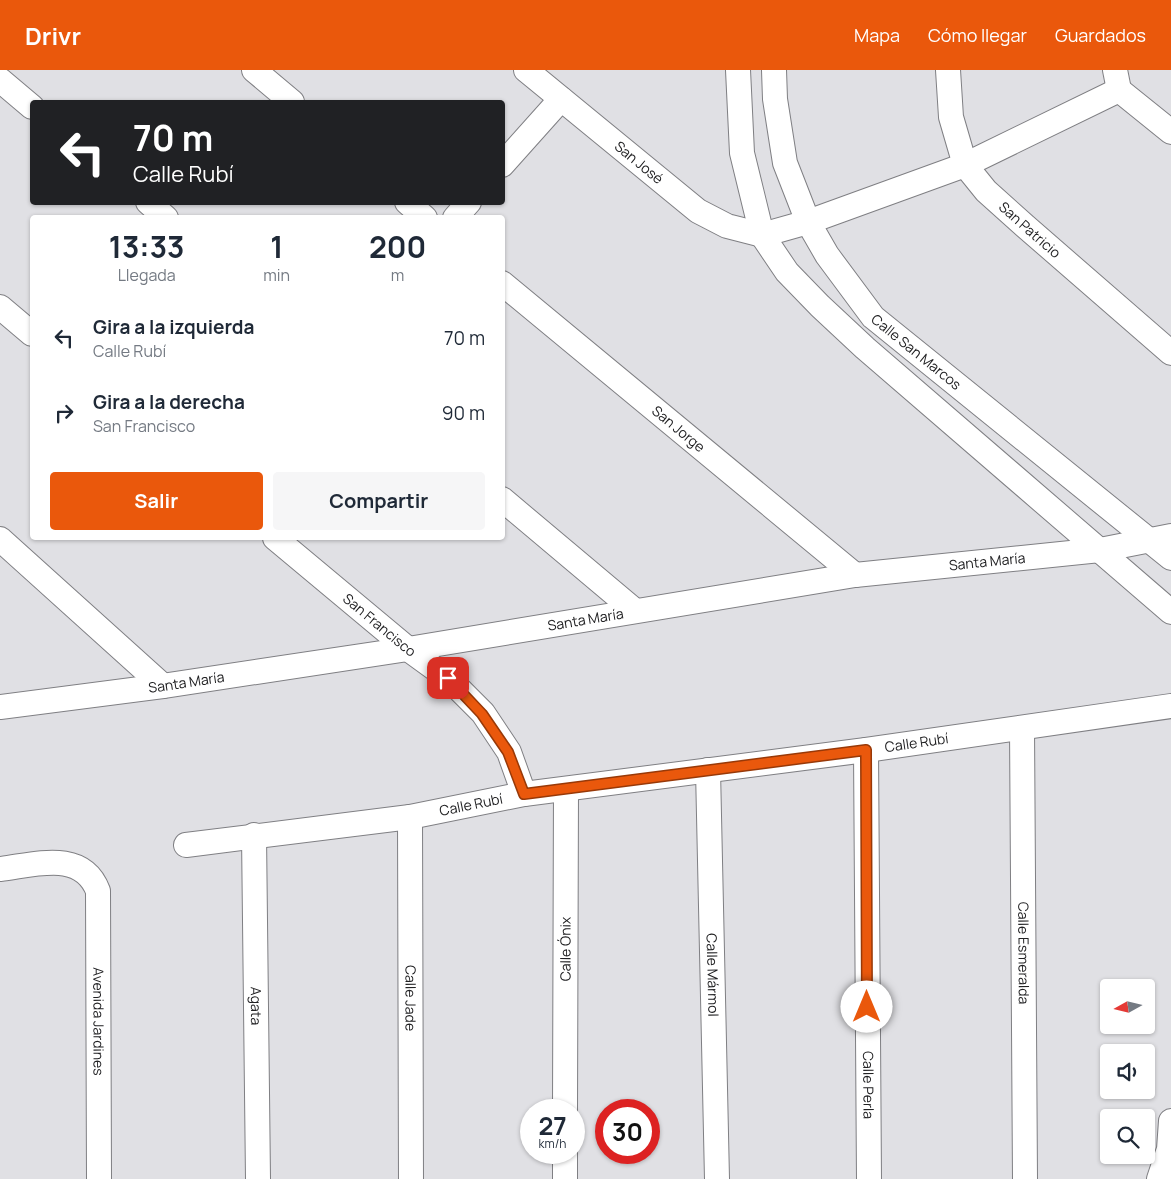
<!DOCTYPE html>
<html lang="es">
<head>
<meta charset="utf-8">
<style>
  :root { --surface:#fff; --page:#f6f6f7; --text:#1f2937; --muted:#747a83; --accent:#ea580c }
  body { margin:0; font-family:Manrope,sans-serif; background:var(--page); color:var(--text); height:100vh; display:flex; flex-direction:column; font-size:19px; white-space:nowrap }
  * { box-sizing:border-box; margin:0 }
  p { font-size:16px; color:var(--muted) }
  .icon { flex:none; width:28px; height:28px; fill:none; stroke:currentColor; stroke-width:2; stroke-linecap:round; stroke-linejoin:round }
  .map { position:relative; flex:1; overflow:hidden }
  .details { position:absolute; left:30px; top:145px; width:475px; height:325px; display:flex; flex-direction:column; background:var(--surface); border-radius:5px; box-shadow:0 1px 4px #0004 }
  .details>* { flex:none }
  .top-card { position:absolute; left:30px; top:30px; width:475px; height:105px; border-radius:5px; box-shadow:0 1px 4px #0004; background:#202124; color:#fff; overflow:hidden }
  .needle { width:32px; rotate:262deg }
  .controls { position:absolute; left:1100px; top:909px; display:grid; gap:10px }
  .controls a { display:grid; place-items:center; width:55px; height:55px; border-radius:5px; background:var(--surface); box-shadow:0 1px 4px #0004; font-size:25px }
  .speed { position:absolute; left:520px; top:1029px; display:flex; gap:10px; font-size:25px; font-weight:700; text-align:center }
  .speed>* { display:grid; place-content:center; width:65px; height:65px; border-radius:50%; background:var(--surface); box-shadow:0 1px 4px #0004; line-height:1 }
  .speed small { font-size:12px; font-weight:400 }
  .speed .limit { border:8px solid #d22; background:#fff; color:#111 }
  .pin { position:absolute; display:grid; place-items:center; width:42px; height:42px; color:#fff; margin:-21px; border-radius:10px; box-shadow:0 2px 8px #0006 }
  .me { position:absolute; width:55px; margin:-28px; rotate:0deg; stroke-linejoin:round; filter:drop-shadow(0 0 4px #0008) }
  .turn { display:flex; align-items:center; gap:18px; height:105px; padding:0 20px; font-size:22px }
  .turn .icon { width:65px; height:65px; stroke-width:2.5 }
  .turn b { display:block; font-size:35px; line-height:42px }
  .eta { display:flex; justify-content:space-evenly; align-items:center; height:85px; text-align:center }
  .eta b { font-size:30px; font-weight:700; line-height:35px }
  .button { display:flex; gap:10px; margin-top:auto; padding:10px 20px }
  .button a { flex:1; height:58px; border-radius:5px; background:var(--accent); color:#fff; font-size:20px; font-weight:700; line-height:58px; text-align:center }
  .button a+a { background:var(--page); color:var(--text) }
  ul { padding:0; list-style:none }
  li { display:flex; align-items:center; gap:15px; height:75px; padding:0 20px }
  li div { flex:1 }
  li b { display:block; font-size:19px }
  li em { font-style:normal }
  header { display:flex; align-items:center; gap:30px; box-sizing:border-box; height:70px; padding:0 25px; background:var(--accent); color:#fff }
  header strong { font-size:24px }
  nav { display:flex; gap:28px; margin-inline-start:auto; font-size:18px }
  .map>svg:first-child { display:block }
</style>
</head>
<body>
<header>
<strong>Drivr</strong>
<nav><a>Mapa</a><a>Cómo llegar</a><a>Guardados</a></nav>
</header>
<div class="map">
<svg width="1171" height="1109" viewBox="0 0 1171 1109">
  <rect width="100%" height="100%" fill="#e0e0e4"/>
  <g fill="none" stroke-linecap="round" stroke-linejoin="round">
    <!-- minor casing -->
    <g stroke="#7f7f83" stroke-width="26">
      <g id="minor">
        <path d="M254 0 292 32"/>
        <path id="s1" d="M526 0 698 141 727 156 762 165 808 152 965 95 1119 20"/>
        <path d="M738 0 742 83 762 165 787 202 820 236 865 278 1171 542"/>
        <path id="s2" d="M774 0 775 29 785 93 808 152 827 185 873 247 1171 488"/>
        <path id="s3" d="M948 0 951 47 965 95 986 121 1025 156 1171 283"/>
        <path d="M1115 0 1119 20"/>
        <path d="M0 10 32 37"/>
        <path d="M1119 20 1171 62"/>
        <path d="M502 95 561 29"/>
        <path d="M148 132 166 148"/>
        <path d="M407 132 425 148"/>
        <path d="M455 148 469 132"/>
        <path id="s4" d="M502 213 855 505"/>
        <path d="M0 237 32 264"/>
        <path d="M502 429 634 540"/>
        <path id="s5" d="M275 468 408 579 448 608 483 643 509 682 524 724"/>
        <path d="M0 469 163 616"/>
        <path id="s6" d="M0 637 163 616 408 579 855 505 1100 480 1171 466"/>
        <path id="s7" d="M1022 658 1025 1109"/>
        <path id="s8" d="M866 680 869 1109"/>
        <path id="s9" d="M708 700 717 1109"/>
        <path id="s10" d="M410 747 411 1109"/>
        <path id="s11" d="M254 765 258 1109"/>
        <path id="s12" d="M186 775 410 747 524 724 866 680 1171 636"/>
        <path id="s13" d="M0 799C35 795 82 779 98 821L99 1109"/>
        <path id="s14" d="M565 1040 566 719"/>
        <path d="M565 1109V1082"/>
        <path d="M1159 1109 1169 1079 1171 1051"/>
      </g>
    </g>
    <!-- minor -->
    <use href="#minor" stroke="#fff" stroke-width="24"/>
  </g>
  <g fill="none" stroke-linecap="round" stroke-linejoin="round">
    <!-- route casing -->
    <g stroke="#983908" stroke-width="12">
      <path id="route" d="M448 608 482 644 508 682 524 724 866 680 867 937"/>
    </g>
    <!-- route -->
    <use href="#route" stroke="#ea580c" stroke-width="9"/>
  </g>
  <g text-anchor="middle" stroke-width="4" stroke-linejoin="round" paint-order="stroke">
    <!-- street labels -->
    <g font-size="14" fill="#212123" stroke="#fff">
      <text dy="5" stroke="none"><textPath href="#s1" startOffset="146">San José</textPath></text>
      <text dy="5" stroke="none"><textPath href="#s3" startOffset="189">San Patricio</textPath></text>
      <text dy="5" stroke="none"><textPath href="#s2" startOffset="328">Calle San Marcos</textPath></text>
      <text dy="5" stroke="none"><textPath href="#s4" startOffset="229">San Jorge</textPath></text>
      <text dy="5" stroke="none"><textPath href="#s6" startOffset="998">Santa María</textPath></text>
      <text dy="5" stroke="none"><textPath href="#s6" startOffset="592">Santa María</textPath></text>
      <text dy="5" stroke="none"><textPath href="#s5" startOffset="136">San Francisco</textPath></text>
      <text dy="5" stroke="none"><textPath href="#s6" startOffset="188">Santa María</textPath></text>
      <text dy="5" stroke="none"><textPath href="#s12" startOffset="738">Calle Rubí</textPath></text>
      <text dy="5" stroke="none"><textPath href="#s12" startOffset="288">Calle Rubí</textPath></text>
      <text dy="5" stroke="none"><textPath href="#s14" startOffset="161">Calle Ónix</textPath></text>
      <text dy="5" stroke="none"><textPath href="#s7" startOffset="225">Calle Esmeralda</textPath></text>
      <text dy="5" stroke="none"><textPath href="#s9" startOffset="205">Calle Mármol</textPath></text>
      <text dy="5" stroke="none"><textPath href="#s10" startOffset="181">Calle Jade</textPath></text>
      <text dy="5" stroke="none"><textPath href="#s11" startOffset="171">Agata</textPath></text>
      <text dy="5" stroke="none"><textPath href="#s13" startOffset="241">Avenida Jardines</textPath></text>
      <text dy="5" stroke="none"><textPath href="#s8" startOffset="335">Calle Perla</textPath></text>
    </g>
  </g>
</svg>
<div class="controls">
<a><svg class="needle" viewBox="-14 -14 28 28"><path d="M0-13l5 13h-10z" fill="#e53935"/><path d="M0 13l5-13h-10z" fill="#747a83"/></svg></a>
<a><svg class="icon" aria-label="sound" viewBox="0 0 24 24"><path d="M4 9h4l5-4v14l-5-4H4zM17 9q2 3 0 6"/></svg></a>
<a><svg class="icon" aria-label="search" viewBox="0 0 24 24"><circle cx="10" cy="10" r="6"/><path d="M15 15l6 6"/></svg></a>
</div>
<div class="speed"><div>27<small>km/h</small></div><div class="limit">30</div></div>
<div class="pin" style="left:448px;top:608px;background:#d93025"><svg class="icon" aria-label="arrive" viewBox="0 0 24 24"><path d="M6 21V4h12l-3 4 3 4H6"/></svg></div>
<svg class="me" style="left:867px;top:937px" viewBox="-20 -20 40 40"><circle r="19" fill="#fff"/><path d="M0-13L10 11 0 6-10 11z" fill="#ea580c"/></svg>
<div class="top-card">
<div class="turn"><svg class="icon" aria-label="left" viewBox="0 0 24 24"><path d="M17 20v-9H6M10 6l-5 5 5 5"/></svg><div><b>70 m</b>Calle Rubí</div></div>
</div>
<section class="details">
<div class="eta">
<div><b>13:33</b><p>Llegada</p></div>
<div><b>1</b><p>min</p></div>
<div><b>200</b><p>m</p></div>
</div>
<ul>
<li><svg class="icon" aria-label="left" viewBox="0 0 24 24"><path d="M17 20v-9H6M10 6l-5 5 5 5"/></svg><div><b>Gira a la izquierda</b><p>Calle Rubí</p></div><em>70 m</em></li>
<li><svg class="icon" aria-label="right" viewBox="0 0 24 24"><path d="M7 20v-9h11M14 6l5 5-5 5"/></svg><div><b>Gira a la derecha</b><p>San Francisco</p></div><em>90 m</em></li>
</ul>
<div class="button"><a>Salir</a><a>Compartir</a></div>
</section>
</div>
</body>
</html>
